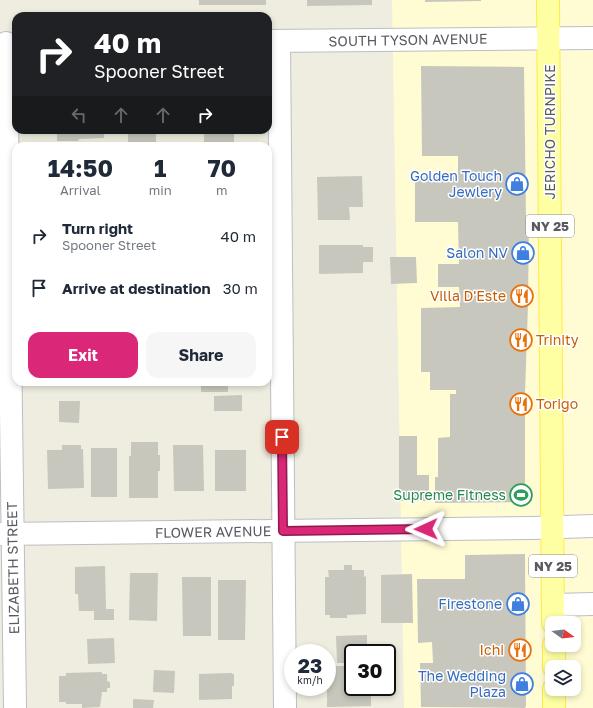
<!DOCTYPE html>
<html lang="en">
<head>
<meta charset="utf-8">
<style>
  :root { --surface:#fff; --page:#f6f6f7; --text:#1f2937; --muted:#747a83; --accent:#db2777 }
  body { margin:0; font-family:"Golos Text",sans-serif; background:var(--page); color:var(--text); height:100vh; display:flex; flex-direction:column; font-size:15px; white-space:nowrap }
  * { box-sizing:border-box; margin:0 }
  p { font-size:13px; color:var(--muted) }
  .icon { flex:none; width:22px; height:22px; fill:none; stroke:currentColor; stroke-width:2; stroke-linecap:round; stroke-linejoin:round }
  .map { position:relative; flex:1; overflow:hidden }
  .sheet { position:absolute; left:12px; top:142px; width:260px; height:244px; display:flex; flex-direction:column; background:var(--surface); border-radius:12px; box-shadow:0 2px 6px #0003 }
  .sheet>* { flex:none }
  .banner { position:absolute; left:12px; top:12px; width:260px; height:122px; border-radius:12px; box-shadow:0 2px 6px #0003; background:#202124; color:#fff; overflow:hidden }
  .needle { width:26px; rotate:105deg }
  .tools { position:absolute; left:545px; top:616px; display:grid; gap:8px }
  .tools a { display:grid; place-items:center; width:36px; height:36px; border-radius:8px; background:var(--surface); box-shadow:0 2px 6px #0003; font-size:20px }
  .speed { position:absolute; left:284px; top:644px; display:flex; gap:8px; font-size:20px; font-weight:700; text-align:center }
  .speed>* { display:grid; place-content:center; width:52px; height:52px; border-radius:50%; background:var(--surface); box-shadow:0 2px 6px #0003; line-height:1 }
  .speed small { font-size:10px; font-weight:400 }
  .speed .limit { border:2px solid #111; border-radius:6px; background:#fff; color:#111 }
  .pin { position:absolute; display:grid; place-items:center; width:34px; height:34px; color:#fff; margin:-17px; border-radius:8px; box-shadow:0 2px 6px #0006 }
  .me { position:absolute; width:44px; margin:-22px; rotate:269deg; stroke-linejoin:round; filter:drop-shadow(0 0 3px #0008) }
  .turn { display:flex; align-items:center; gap:14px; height:84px; padding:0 16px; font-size:18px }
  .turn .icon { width:52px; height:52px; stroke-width:2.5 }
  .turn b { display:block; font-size:28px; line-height:34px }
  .lanes { display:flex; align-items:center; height:38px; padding:0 16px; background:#0003; justify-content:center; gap:20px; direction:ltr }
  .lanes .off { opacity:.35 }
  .eta { display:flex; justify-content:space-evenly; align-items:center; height:68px; text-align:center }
  .eta b { font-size:24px; font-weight:700; line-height:28px }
  .action { display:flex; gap:8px; margin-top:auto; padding:8px 16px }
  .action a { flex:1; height:46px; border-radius:12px; background:var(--accent); color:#fff; font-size:16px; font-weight:700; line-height:46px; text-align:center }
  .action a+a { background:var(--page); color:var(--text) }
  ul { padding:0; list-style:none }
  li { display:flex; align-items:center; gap:12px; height:52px; padding:0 16px }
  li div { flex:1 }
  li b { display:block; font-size:15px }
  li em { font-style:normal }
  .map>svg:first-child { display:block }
</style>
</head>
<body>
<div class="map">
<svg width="593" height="708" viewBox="0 0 593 708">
  <rect width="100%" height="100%" fill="#eeeddf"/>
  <!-- commercial -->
  <path fill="#fffcd3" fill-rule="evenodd" d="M392 0H593V708H404ZM552 623H574V645H552ZM552 667H574V689H552Z"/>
  <!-- building -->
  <g fill="#c8c7bd">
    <rect x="199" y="0" width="67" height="5"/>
    <path d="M307 0H372V5L307 6Z"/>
    <path d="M425 0H481V1L425 2Z"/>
    <path d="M421 66 524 67 526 218 529 217 528 305 525 394V502L435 503V477H438V438L450 437V394H456V390H430V372H421V308L460 307 459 287H438V264H459L458 222H415V177L458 176V156H422Z"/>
    <path d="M57 130H104V138L79 139 78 141H57Z"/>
    <rect x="128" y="130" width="28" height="16"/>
    <rect x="204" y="133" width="30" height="13"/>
    <path d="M362 176 363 207H349L350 220H318L317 177Z"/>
    <path d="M319 245H363V247H373V262H363V273L319 274Z"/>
    <path d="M390 257H416L417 283 391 284Z"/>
    <rect x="59" y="382" width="45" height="2"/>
    <rect x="201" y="382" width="27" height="10"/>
    <path d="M242 395V411H214V396Z"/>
    <path d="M59 401H80L79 423 59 422Z"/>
    <path d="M399 436H417V475H429V501H399Z"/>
    <path d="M131 442H158V455H160V471H158V498H129V456H131Z"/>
    <path d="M62 445H81V449H83L84 488 48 489 47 450H62Z"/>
    <path d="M173 445H203L204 491H174Z"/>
    <rect x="91" y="448" width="26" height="49"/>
    <rect x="215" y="450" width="31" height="41"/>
    <path d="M525 554 526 706 525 708 421 707 420 663H433L432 642 418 643 417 579H465V555Z"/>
    <path d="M344 565H352V570H364V577L366 576V614L347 615V618H330V615H325V577H329L328 570H344Z"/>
    <path d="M105 566 106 609H114V620H94V611H79L78 594H75V567Z"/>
    <path d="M130 573H158L157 621 129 620Z"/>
    <path d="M412 574 413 623H381V575Z"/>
    <path d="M182 577H211V636H183Z"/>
    <path d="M218 580H246L245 640H218Z"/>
    <path d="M367 635V653H353V663H337L336 636Z"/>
    <path d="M114 638 115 663 88 664 87 639Z"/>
    <path d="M327 666H353V687H371V706L327 707Z"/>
    <path d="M154 670 175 671 174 693 153 692Z"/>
    <path d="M102 672V674H107V681L110 682V688H107V692H102L100 707 82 708V704H66V702H59V676H66V673Z"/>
    <path d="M232 673V674H234V686H232V699L199 700V674Z"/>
    <path d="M133 699 154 700 153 708H133Z"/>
  </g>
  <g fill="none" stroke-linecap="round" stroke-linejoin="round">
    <!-- street casing -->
    <g stroke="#bdbec5" stroke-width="24">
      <g id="street">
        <path d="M268 41 593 38"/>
        <path d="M279 41 285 708"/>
        <path d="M6 43 15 708"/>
        <path d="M0 534 532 528 593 526"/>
        <path d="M553 605 593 604"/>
      </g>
    </g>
    <!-- primary casing -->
    <g stroke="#ffeb47" stroke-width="24">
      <g id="primary">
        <path d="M548 0 553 623"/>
        <path d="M554 645V667"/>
        <path d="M554 689V708"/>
      </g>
    </g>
    <!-- street -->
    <use href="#street" stroke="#fff" stroke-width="22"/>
    <!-- primary -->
    <use href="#primary" stroke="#feffa3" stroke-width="22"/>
  </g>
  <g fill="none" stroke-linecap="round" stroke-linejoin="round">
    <!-- route casing -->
    <g stroke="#8e194d" stroke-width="10">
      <path id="route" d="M282 437 283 531 426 529"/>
    </g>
    <!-- route -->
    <use href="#route" stroke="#db2777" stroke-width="7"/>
  </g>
  <!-- icons -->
  <defs>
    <g id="shop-ring" transform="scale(1.15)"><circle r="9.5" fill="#fff" stroke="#3f7fe0" stroke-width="1.5"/><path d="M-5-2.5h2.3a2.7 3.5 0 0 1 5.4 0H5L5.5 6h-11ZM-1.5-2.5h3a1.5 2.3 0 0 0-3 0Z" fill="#3f7fe0"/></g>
    <g id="restaurant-ring" transform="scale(1.15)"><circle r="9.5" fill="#fff" stroke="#e8710a" stroke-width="1.5"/><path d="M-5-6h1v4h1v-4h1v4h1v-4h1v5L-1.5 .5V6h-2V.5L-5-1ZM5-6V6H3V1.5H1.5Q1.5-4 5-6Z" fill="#e8710a"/></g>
    <g id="stadium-ring" transform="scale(1.15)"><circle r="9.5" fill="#fff" stroke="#2e9e5b" stroke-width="1.5"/><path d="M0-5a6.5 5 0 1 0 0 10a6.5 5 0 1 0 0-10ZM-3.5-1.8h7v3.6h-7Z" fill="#2e9e5b"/></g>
  </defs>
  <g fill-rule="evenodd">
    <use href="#shop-ring" x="517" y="184"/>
    <use href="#shop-ring" x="523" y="253"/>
    <use href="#restaurant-ring" x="522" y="296"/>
    <use href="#restaurant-ring" x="521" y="340"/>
    <use href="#restaurant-ring" x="521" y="404"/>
    <use href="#stadium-ring" x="521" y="495"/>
    <use href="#shop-ring" x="518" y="604"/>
    <use href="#restaurant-ring" x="520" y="650"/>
    <use href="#shop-ring" x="522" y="684"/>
  </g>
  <g text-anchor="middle" stroke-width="3" stroke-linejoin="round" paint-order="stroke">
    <!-- shield labels -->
    <g fill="#fff" stroke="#8a8c91" stroke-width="1">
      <rect x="526" y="215" width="48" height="22" rx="3"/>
      <rect x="529" y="555" width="48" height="22" rx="3"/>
    </g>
    <g font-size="13" font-weight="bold" fill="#585b62">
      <text x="550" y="231">NY 25</text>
      <text x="553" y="571">NY 25</text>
    </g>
    <!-- street labels -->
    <g font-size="14" fill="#585b62" stroke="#fff">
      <text transform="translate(408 40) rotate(-1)" y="5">SOUTH TYSON AVENUE</text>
      <text transform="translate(550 132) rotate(-90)" y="5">JERICHO TURNPIKE</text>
      <text transform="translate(213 532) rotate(-1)" y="5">FLOWER AVENUE</text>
      <text transform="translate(13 568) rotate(-91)" y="5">ELIZABETH STREET</text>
    </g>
    <!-- shop labels -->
    <g font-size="14" fill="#366cbe" stroke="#fff" text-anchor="end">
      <text x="502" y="181">Golden Touch<tspan x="502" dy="16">Jewlery</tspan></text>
      <text x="508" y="258">Salon NV</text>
      <text x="502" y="609">Firestone</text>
      <text x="506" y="681">The Wedding<tspan x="506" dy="16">Plaza</tspan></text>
    </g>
    <!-- food labels -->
    <g font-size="14" fill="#c56008" stroke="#fff" text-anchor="end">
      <text x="506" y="301">Villa D'Este</text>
      <text x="536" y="345" text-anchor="start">Trinity</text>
      <text x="536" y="409" text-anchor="start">Torigo</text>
      <text x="504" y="655">Ichi</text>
    </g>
    <!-- leisure labels -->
    <g font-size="14" fill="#27864d" stroke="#fff" text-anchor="end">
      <text x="506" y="500">Supreme Fitness</text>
    </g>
  </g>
</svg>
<div class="tools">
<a><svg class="needle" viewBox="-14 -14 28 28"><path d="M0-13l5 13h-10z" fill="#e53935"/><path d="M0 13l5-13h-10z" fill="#747a83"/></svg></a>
<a><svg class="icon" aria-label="layers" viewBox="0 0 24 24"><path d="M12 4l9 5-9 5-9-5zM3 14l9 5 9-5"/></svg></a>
</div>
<div class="speed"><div>23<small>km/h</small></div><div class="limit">30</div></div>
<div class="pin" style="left:282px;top:437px;background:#d93025"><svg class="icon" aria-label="arrive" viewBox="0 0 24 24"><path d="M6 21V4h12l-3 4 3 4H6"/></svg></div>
<svg class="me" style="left:426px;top:529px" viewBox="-20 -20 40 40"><path d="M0-17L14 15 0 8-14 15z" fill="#db2777" stroke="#fff" stroke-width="4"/></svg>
<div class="banner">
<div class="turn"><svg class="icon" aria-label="right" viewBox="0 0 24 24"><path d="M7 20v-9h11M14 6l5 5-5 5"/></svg><div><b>40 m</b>Spooner Street</div></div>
<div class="lanes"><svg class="icon off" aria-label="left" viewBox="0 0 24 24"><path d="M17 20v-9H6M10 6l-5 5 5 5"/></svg><svg class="icon off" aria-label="ahead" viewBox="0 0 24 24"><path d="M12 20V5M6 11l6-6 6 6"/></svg><svg class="icon off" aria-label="ahead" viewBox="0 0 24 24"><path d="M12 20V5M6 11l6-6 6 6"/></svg><svg class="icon" aria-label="right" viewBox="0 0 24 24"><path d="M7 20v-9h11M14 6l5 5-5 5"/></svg></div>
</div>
<section class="sheet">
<div class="eta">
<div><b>14:50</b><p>Arrival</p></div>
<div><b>1</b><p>min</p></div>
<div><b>70</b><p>m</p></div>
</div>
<ul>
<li><svg class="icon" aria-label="right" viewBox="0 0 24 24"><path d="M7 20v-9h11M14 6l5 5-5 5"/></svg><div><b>Turn right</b><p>Spooner Street</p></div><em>40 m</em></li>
<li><svg class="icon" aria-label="arrive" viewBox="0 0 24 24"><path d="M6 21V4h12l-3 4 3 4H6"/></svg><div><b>Arrive at destination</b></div><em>30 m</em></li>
</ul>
<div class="action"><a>Exit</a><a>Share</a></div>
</section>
</div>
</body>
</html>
